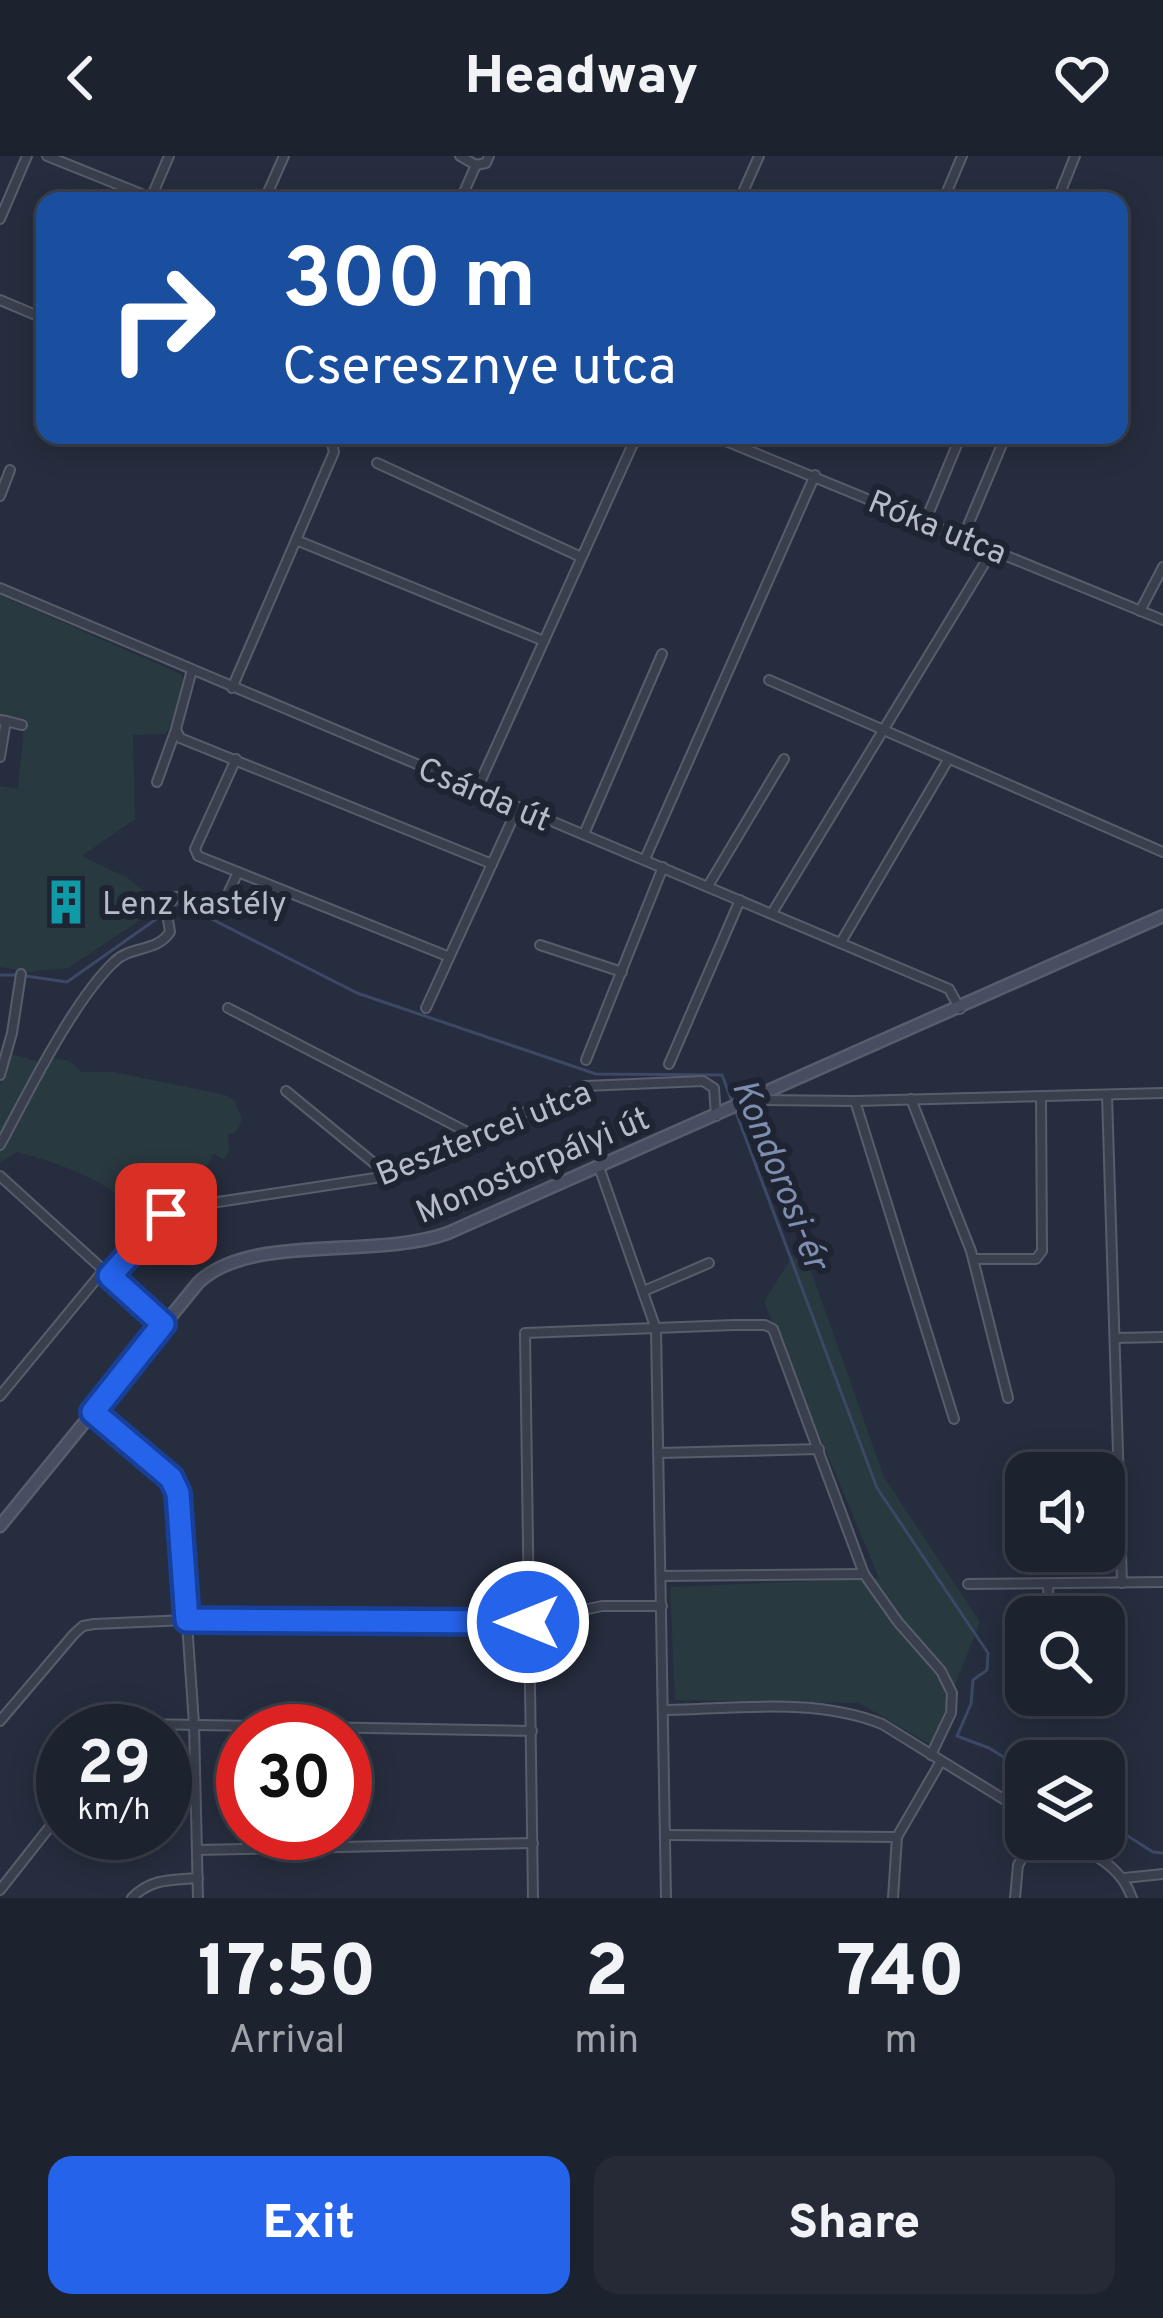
<!DOCTYPE html>
<html lang="en">
<head>
<meta charset="utf-8">
<style>
  :root { --surface:#1c222e; --page:#252a36; --text:#f1f3f6; --muted:#a0a4aa; --line:#3a3f4a; --accent:#2563eb }
  body { margin:0; font-family:Overpass,sans-serif; background:var(--page); color:var(--text); height:100vh; display:flex; flex-direction:column; font-size:45px; white-space:nowrap }
  * { box-sizing:border-box; margin:0 }
  p { font-size:39px; color:var(--muted) }
  .icon { flex:none; width:66px; height:66px; fill:none; stroke:currentColor; stroke-width:2; stroke-linecap:round; stroke-linejoin:round }
  .map { position:relative; height:1742px; overflow:hidden }
  .panel { display:flex; flex-direction:column; background:var(--surface); flex:1 }
  .panel>* { flex:none }
  .hud { position:absolute; left:36px; top:36px; width:1092px; height:252px; border-radius:24px; box-shadow:0 6px 30px #0003,0 0 0 3px var(--line); background:#1a4fa0; color:#fff; overflow:hidden }
  .controls { position:absolute; left:1005px; top:1296px; display:grid; gap:24px }
  .controls a { display:grid; place-items:center; width:120px; height:120px; border-radius:24px; background:var(--surface); box-shadow:0 6px 30px #0003,0 0 0 3px var(--line); font-size:60px }
  .speed { position:absolute; left:36px; top:1548px; display:flex; gap:24px; font-size:60px; font-weight:700; text-align:center }
  .speed>* { display:grid; place-content:center; width:156px; height:156px; border-radius:50%; background:var(--surface); box-shadow:0 6px 30px #0003,0 0 0 3px var(--line); line-height:1 }
  .speed small { font-size:30px; font-weight:400 }
  .speed .limit { border:18px solid #d22; background:#fff; color:#111 }
  .pin { position:absolute; display:grid; place-items:center; width:102px; height:102px; color:#fff; margin:-51px; border-radius:24px; box-shadow:0 6px 18px #0006 }
  .me { position:absolute; width:132px; margin:-66px; rotate:270deg; stroke-linejoin:round; filter:drop-shadow(0 0 9px #0008) }
  .turn { display:flex; align-items:center; gap:42px; height:252px; padding:0 48px; font-size:54px }
  .turn .icon { width:156px; height:156px; stroke-width:2.5 }
  .turn b { display:block; font-size:84px; line-height:102px }
  .eta { display:flex; justify-content:space-evenly; align-items:center; height:204px; text-align:center }
  .eta b { font-size:72px; font-weight:800; line-height:84px }
  .action { display:flex; gap:24px; margin-top:auto; padding:24px 48px }
  .action a { flex:1; height:138px; border-radius:24px; background:var(--accent); color:#fff; font-size:48px; font-weight:800; line-height:138px; text-align:center }
  .action a+a { background:var(--page); color:var(--text) }
  header { display:flex; justify-content:space-between; align-items:center; height:156px; padding:0 48px; background:var(--surface); font-size:54px; font-weight:800 }
  .map>svg:first-child { display:block }
</style>
</head>
<body>
<header><svg class="icon" aria-label="back" viewBox="0 0 24 24"><path d="M15 5l-7 7 7 7"/></svg>Headway<svg class="icon" aria-label="heart" viewBox="0 0 24 24"><path d="M12 20l-8-8c-3-5 5-10 8-4 3-6 11-1 8 4z"/></svg></header>
<div class="map">
<svg width="1163" height="1742" viewBox="0 0 1163 1742">
  <rect width="100%" height="100%" fill="#262d3e"/>
  <!-- green -->
  <g fill="#28393f">
    <path d="M0 439 181 518 185 528 172 568 165 578 133 579 135 663 82 700 128 722 162 750 68 812 29 816 0 811V630L18 633 24 568 0 561Z"/>
    <path d="M9 897 39 906 47 901 70 905 82 916H114L225 939 235 945 242 964 235 977 228 978 229 995 224 1004 214 997 194 1033C162 1023 149 1022 124 1046 102 1021 50 1005 17 996L0 1007V930Z"/>
    <path d="M801 1086 884 1321 980 1466 931 1589 859 1547 675 1544 670 1431 879 1422 764 1146Z"/>
  </g>
  <g fill="none" stroke-linecap="round" stroke-linejoin="round">
    <!-- stream -->
    <g stroke="#3c4866" stroke-width="3">
      <path d="M174 749 182 748 357 837 596 918 722 919 877 1332 988 1497 987 1514 973 1524 971 1548 957 1580 989 1592 1026 1615"/>
      <path d="M0 819H14"/>
      <path d="M26 820 67 826 162 759"/>
      <path d="M1104 1665 1153 1696 1163 1697"/>
    </g>
    <!-- street casing -->
    <g stroke="#585d6c" stroke-width="12">
      <g id="street">
        <path d="M47 0 159 45"/>
        <path d="M460 0 476 9"/>
        <path d="M476 9 486 7 489 0"/>
        <path d="M151 42 169 0"/>
        <path d="M264 45 284 0"/>
        <path d="M460 45 476 9"/>
        <path d="M739 45 759 0"/>
        <path d="M943 45 962 0"/>
        <path d="M1057 45 1075 0"/>
        <path d="M0 63 27 0"/>
        <path d="M0 144 45 163"/>
        <path d="M711 279 1163 464"/>
        <path d="M377 307 581 401"/>
        <path d="M0 340 10 314"/>
        <path d="M925 366 961 279"/>
        <path d="M963 381 1006 279"/>
        <path d="M296 384 544 485"/>
        <path d="M0 432 949 833 960 853"/>
        <path d="M1140 455 1163 411"/>
        <path d="M192 514 176 573 180 582 492 708"/>
        <path d="M769 524 1163 696"/>
        <path d="M232 532 334 296 331 284 322 279"/>
        <path d="M0 564 6 565 0 601"/>
        <path d="M6 565 22 569"/>
        <path d="M236 603 195 693 198 700 447 800"/>
        <path d="M157 626 175 576"/>
        <path d="M477 633 637 279"/>
        <path d="M584 678 662 498"/>
        <path d="M645 703 815 319"/>
        <path d="M708 730 784 603"/>
        <path d="M772 757 994 392"/>
        <path d="M841 786 948 604"/>
        <path d="M540 789 622 816"/>
        <path d="M228 852 473 979"/>
        <path d="M426 852 518 651"/>
        <path d="M586 904 663 711"/>
        <path d="M669 908 740 744"/>
        <path d="M0 919 12 877 21 818"/>
        <path d="M286 935 386 1017"/>
        <path d="M1107 939 1122 1427"/>
        <path d="M911 943 971 1095 1008 1242"/>
        <path d="M757 944 855 945 1163 937"/>
        <path d="M855 945 954 1263"/>
        <path d="M0 989C28 937 73 845 114 806 131 789 156 797 170 776L166 751 175 741 188 740 212 756 221 753 238 716"/>
        <path d="M599 1011 656 1173 666 1742"/>
        <path d="M0 1020 163 1168"/>
        <path d="M973 1103H1036L1042 1095 1041 941"/>
        <path d="M110 1120 172 1053 375 1022 585 930 703 925 714 932 716 960"/>
        <path d="M644 1135 709 1107"/>
        <path d="M1115 1182 1163 1181"/>
        <path d="M0 1240 103 1115"/>
        <path d="M93 1256 171 1322 178 1337 194 1568 198 1742"/>
        <path d="M659 1297 819 1293"/>
        <path d="M661 1420 864 1418"/>
        <path d="M968 1428 1163 1426"/>
        <path d="M1048 1428 1049 1461"/>
        <path d="M1049 1539V1541"/>
        <path d="M666 1554C736 1553 815 1541 882 1568L1026 1657"/>
        <path d="M0 1565 74 1478 83 1470 94 1468 187 1464 528 1466 602 1450H662"/>
        <path d="M128 1575 141 1568 532 1575"/>
        <path d="M666 1679 897 1681"/>
        <path d="M1068 1683C1095 1700 1121 1710 1132 1742"/>
        <path d="M197 1694 533 1687"/>
        <path d="M1124 1722 1163 1718"/>
        <path d="M0 1734 63 1654"/>
        <path d="M132 1742C151 1722 172 1724 198 1722"/>
        <path d="M533 1742 525 1177 734 1169H765L773 1173 864 1418 898 1466 941 1515 952 1537 951 1557 931 1599"/>
        <path d="M893 1742 897 1681 941 1605"/>
        <path d="M1015 1742 1018 1709 1034 1683"/>
      </g>
    </g>
    <!-- secondary casing -->
    <g stroke="#585d6c" stroke-width="15">
      <path id="secondary" d="M0 1370 198 1127C250 1076 374 1104 448 1077L1163 760"/>
    </g>
    <!-- street -->
    <use href="#street" stroke="#3a3f4e" stroke-width="8"/>
    <!-- secondary -->
    <use href="#secondary" stroke="#484e61" stroke-width="10"/>
  </g>
  <g fill="none" stroke-linecap="round" stroke-linejoin="round">
    <!-- route casing -->
    <g stroke="#184099" stroke-width="30">
      <path id="route" d="M166 1058 110 1120 163 1168 93 1256 171 1322 178 1337 187 1464 528 1466"/>
    </g>
    <!-- route -->
    <use href="#route" stroke="#2563eb" stroke-width="21"/>
  </g>
  <!-- icons -->
  <defs>
    <g id="building-bare" transform="scale(3.6)"><path d="M-4-6H4V6H1V3H-1V6H-4ZM-2.5-4.3h1.7v1.8h-1.7ZM.8-4.3h1.7v1.8H.8ZM-2.5-1h1.7V.8h-1.7ZM.8-1h1.7V.8H.8Z" fill="#0f9aa8" stroke="#1f2433" stroke-width="2.5" paint-order="stroke"/></g>
  </defs>
  <g fill-rule="evenodd">
    <use href="#building-bare" x="66" y="746"/>
  </g>
  <g text-anchor="middle" stroke-width="12" stroke-linejoin="round" paint-order="stroke">
    <!-- street labels -->
    <g font-size="33" fill="#b6bbc9" stroke="#1f2433">
      <text transform="translate(938 370) rotate(22)" y="12">Róka utca</text>
      <text transform="translate(485 637) rotate(23)" y="12">Csárda út</text>
      <text transform="translate(483 976) rotate(-22)" y="12">Besztercei utca</text>
      <text transform="translate(532 1008) rotate(-23)" y="12">Monostorpályi út</text>
    </g>
    <!-- poi labels -->
    <g font-size="33" fill="#b6bbc9" stroke="#1f2433" text-anchor="start">
      <text x="102" y="758">Lenz kastély</text>
    </g>
    <!-- water labels -->
    <g font-size="36" font-style="italic" fill="#7f8daf" stroke="#1f2433">
      <text transform="translate(782 1018) rotate(68)" y="13">Kondorosi-ér</text>
    </g>
  </g>
</svg>
<div class="controls">
<a><svg class="icon" aria-label="sound" viewBox="0 0 24 24"><path d="M4 9h4l5-4v14l-5-4H4zM17 9q2 3 0 6"/></svg></a>
<a><svg class="icon" aria-label="search" viewBox="0 0 24 24"><circle cx="10" cy="10" r="6"/><path d="M15 15l6 6"/></svg></a>
<a><svg class="icon" aria-label="layers" viewBox="0 0 24 24"><path d="M12 4l9 5-9 5-9-5zM3 14l9 5 9-5"/></svg></a>
</div>
<div class="speed"><div>29<small>km/h</small></div><div class="limit">30</div></div>
<div class="pin" style="left:166px;top:1058px;background:#d93025"><svg class="icon" aria-label="arrive" viewBox="0 0 24 24"><path d="M6 21V4h12l-3 4 3 4H6"/></svg></div>
<svg class="me" style="left:528px;top:1466px" viewBox="-20 -20 40 40"><circle r="17" fill="#2563eb" stroke="#fff" stroke-width="3"/><path d="M0-11L8 9 0 5-8 9z" fill="#fff"/></svg>
<div class="hud">
<div class="turn"><svg class="icon" aria-label="right" viewBox="0 0 24 24"><path d="M7 20v-9h11M14 6l5 5-5 5"/></svg><div><b>300 m</b>Cseresznye utca</div></div>
</div>
</div>
<section class="panel">
<div class="eta">
<div><b>17:50</b><p>Arrival</p></div>
<div><b>2</b><p>min</p></div>
<div><b>740</b><p>m</p></div>
</div>
<div class="action"><a>Exit</a><a>Share</a></div>
</section>
</body>
</html>
